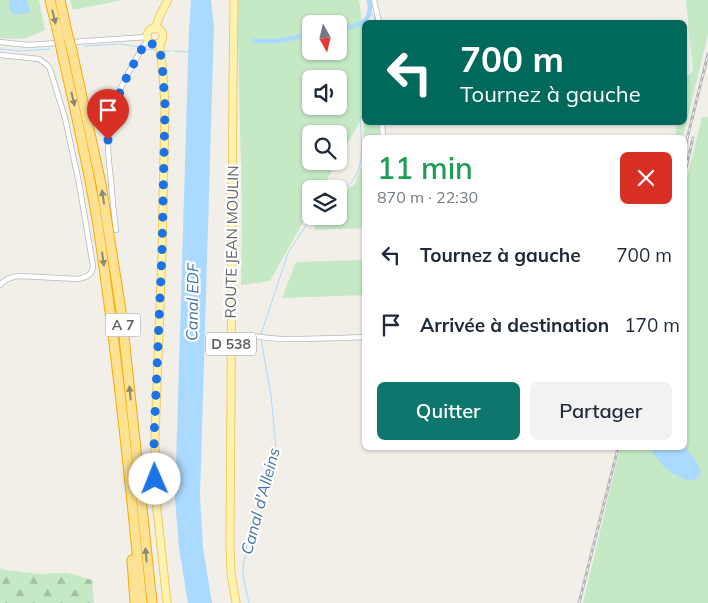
<!DOCTYPE html>
<html lang="fr">
<head>
<meta charset="utf-8">
<style>
  :root { --surface:#fff; --page:#f2f2f3; --text:#1f2937; --muted:#747a83; --accent:#0f766e }
  body { margin:0; font-family:Mulish,sans-serif; background:var(--page); color:var(--text); height:100vh; display:flex; flex-direction:column; font-size:19px; white-space:nowrap }
  * { box-sizing:border-box; margin:0 }
  p { font-size:16px; color:var(--muted) }
  .icon { flex:none; width:28px; height:28px; fill:none; stroke:currentColor; stroke-width:2; stroke-linecap:round; stroke-linejoin:round }
  .map { position:relative; flex:1; overflow:hidden }
  .side { position:absolute; left:362px; top:135px; width:325px; height:315px; display:flex; flex-direction:column; background:var(--surface); border-radius:8px; box-shadow:0 1px 4px #0004 }
  .side>* { flex:none }
  .top-card { position:absolute; left:362px; top:20px; width:325px; height:105px; border-radius:8px; box-shadow:0 1px 4px #0004; background:#00695c; color:#fff; overflow:hidden }
  .needle { width:32px; rotate:172deg }
  .controls { position:absolute; left:302px; top:15px; display:grid; gap:10px }
  .controls a { display:grid; place-items:center; width:45px; height:45px; border-radius:8px; background:var(--surface); box-shadow:0 1px 4px #0004; font-size:25px }
  .pin { position:absolute; display:grid; place-items:center; width:42px; height:42px; color:#fff; margin:-51px -21px; border-radius:50% 50% 50% 0; rotate:-45deg; box-shadow:0 0 5px #0007 }
  .pin .icon { rotate:45deg }
  .me { position:absolute; width:55px; margin:-28px; rotate:359deg; stroke-linejoin:round; filter:drop-shadow(0 0 4px #0008) }
  .turn { display:flex; align-items:center; gap:18px; height:105px; padding:0 15px; font-size:22px }
  .turn .icon { width:65px; height:65px; stroke-width:2.5 }
  .turn b { display:block; font-size:35px; line-height:42px }
  .round { display:grid; place-items:center; flex:none; width:52px; height:52px; border-radius:8px; background:var(--page) }
  .overview { display:flex; align-items:center; justify-content:space-between; height:85px; padding:0 15px }
  h1 { font-size:30px; font-weight:600; line-height:38px; color:#1e9e55 }
  .cta { display:flex; gap:10px; margin-top:auto; padding:10px 15px }
  .cta a { flex:1; height:58px; border-radius:8px; background:var(--accent); color:#fff; font-size:20px; font-weight:600; line-height:58px; text-align:center }
  .cta a+a { background:var(--page); color:var(--text) }
  ul { padding:0; list-style:none }
  li { display:flex; align-items:center; gap:15px; height:70px; padding:0 15px }
  li div { flex:1 }
  li b { display:block; font-size:19px }
  li em { font-style:normal }
  .map>svg:first-child { display:block }
</style>
</head>
<body>
<div class="map">
<svg width="708" height="603" viewBox="0 0 708 603">
  <defs>
    <pattern id="forest-firs" width="22" height="20" patternUnits="userSpaceOnUse" patternTransform="scale(1.25)"><rect width="22" height="20" fill="#c5e8c5"/><path d="M5 1l3.5 6h-7zM16 11l3.5 6h-7z" fill="#a3c0a4"/></pattern>
  </defs>
  <rect width="100%" height="100%" fill="#f1efe8"/>
  <!-- grass -->
  <g fill="#c5e8c5" fill-rule="evenodd">
    <path d="M0 0H39L45 30 24 39 0 38Z"/>
    <path d="M70 0H123L73 10Z"/>
    <path d="M237 0H359L365 42V112L339 159V134H311V161H337L322 189H311V208L270 281 241 285 242 211ZM311 24H339V51H311ZM311 79H339V106H311Z"/>
    <path d="M686 0H708V34L683 137H675L677 123 685 122V78L693 71Z"/>
    <path d="M365 117V122L379 123 380 137 365 138V228L314 230 318 216H339V195L355 184 363 162 364 118Z"/>
    <path d="M702 117H708V603H583L620 448H685V186Z"/>
    <path d="M365 260V295L282 298 296 262Z"/>
  </g>
  <!-- forest -->
  <path fill="url(#forest-firs)" d="M0 568 5 570 38 574 68 573 92 580 94 603H0Z"/>
  <!-- water -->
  <g fill="#aadaff">
    <path d="M9 0H27L30 11 28 13C13 15 9 17 9 0Z"/>
    <path d="M191 0H211L214 26 200 496 203 548 212 603H188L179 548 175 499 189 29Z"/>
    <path d="M685 446C690 455 700 463 701 474L697 478 690 481C669 473 663 468 651 450L650 448H685Z"/>
  </g>
  <g fill="none" stroke-linecap="round" stroke-linejoin="round">
    <!-- stream -->
    <g stroke="#aadaff" stroke-width="1">
      <path d="M369 14 374 16 375 22"/>
      <path d="M84 46 121 44 139 47"/>
      <path d="M0 49 21 51 50 49"/>
      <path d="M145 49 156 50"/>
      <path d="M164 51H171"/>
      <path d="M174 51 191 52"/>
      <path d="M339 193C367 176 362 148 360 119L365 114"/>
      <path d="M261 334 288 253 312 216"/>
      <path d="M249 603 243 576V568L249 530 276 449 271 395 261 339"/>
    </g>
    <!-- canal -->
    <g stroke="#aadaff" stroke-width="4.5">
      <path d="M339 29C357 26 374 24 369 0"/>
      <path d="M254 41H279L311 34"/>
    </g>
    <!-- minor casing -->
    <g stroke="#b5b8bc" stroke-width="6">
      <g id="minor">
        <path d="M374 0 379 22"/>
        <path d="M0 42 28 45 147 37"/>
        <path d="M0 55 39 59 47 65 50 69 65 118 79 183 93 266C92 275 87 277 78 279L19 276C11 277 5 279 0 285"/>
        <path d="M382 122 383 138"/>
        <path d="M116 230C114 214 112 197 111 180 108 157 106 134 112 111 119 88 132 66 144 45L148 41"/>
        <path d="M231 335C249 334 267 339 286 339 312 339 339 338 365 337"/>
      </g>
    </g>
    <!-- primary casing -->
    <g stroke="#f2c960" stroke-width="9">
      <g id="primary">
        <path d="M234 0 233 85 230 546 231 573 236 603"/>
        <circle cx="155" cy="36" r="8"/>
        <path d="M155 29 160 15 168 0"/>
        <path d="M160 42V49L163 74 165 106 162 252 155 438V479L157 509 167 603"/>
      </g>
    </g>
    <!-- motorway casing -->
    <g stroke="#f9ab00" stroke-width="11">
      <g id="motorway">
        <path d="M50 0 58 33"/>
        <path d="M60 0 67 32"/>
        <path d="M72 51 101 184 122 317 152 603"/>
        <path d="M62 52C75 110 89 168 98 226 117 351 130 477 142 603"/>
        <path d="M132 560 135 603"/>
      </g>
    </g>
    <!-- minor -->
    <use href="#minor" stroke="#fff" stroke-width="4.5"/>
    <!-- primary -->
    <use href="#primary" stroke="#fff2af" stroke-width="7"/>
    <!-- motorway -->
    <use href="#motorway" stroke="#fde293" stroke-width="9"/>
    <!-- rail casing -->
    <g stroke="#b6b7b8" stroke-width="3">
      <g id="rail">
        <path d="M685 147 708 54"/>
        <path d="M685 172 693 138"/>
        <path d="M579 603 618 448"/>
      </g>
    </g>
    <!-- rail -->
    <use href="#rail" stroke="#fff" stroke-width="1" stroke-dasharray="4" stroke-linecap="butt"/>
    <!-- motorway-bridge casing -->
    <g stroke="#f9ab00" stroke-width="11" stroke-linecap="butt">
      <g id="motorway-bridge">
        <path d="M67 32 72 51"/>
        <path d="M58 33 62 52"/>
      </g>
    </g>
    <!-- motorway-bridge -->
    <use href="#motorway-bridge" stroke="#fde293" stroke-width="9"/>
  </g>
  <!-- one-way arrows -->
  <defs><path id="oneway-solid" d="M-6-.8H1V-3.2L6.5 0L1 3.2V.8H-6Z" transform="scale(1.25)"/></defs>
  <g fill="#8e8975">
    <use href="#oneway-solid" transform="translate(54 17) rotate(76)"/>
    <use href="#oneway-solid" transform="translate(73 99) rotate(77)"/>
    <use href="#oneway-solid" transform="translate(103 197) rotate(-99)"/>
    <use href="#oneway-solid" transform="translate(103 259) rotate(82)"/>
    <use href="#oneway-solid" transform="translate(130 393) rotate(-96)"/>
    <use href="#oneway-solid" transform="translate(146 555) rotate(-96)"/>
  </g>
  <g fill="none" stroke-linecap="round" stroke-linejoin="round">
    <!-- route -->
    <path stroke="#1a73e8" stroke-width="9" stroke-dasharray="0 16.2" d="M108 140C111 103 127 76 144 45L148 41 152 44H155L160 49 163 74 165 106 162 252 154 438 155 479"/>
  </g>
  <g text-anchor="middle" stroke-width="4.5" stroke-linejoin="round" paint-order="stroke">
    <!-- shield labels -->
    <g fill="#fff" stroke="#8f9295" stroke-width="1">
      <rect x="105.5" y="313.5" width="35" height="23" rx="4"/>
      <rect x="206" y="332.5" width="50" height="23" rx="4"/>
    </g>
    <g font-size="14" font-weight="bold" fill="#5f6368">
      <text x="123" y="330">A 7</text>
      <text x="231" y="349">D 538</text>
    </g>
    <!-- street labels -->
    <g font-size="15" fill="#5f6368" stroke="#fff">
      <text transform="translate(232 242) rotate(-89)" y="5">ROUTE JEAN MOULIN</text>
    </g>
    <!-- water labels -->
    <g font-size="16" font-style="italic" fill="#4174aa" stroke="#fff">
      <text transform="translate(192 302) rotate(-89)" y="6">Canal EDF</text>
      <text transform="translate(260 501) rotate(-75)" y="6">Canal d'Alleins</text>
    </g>
  </g>
</svg>
<div class="controls">
<a><svg class="needle" viewBox="-14 -14 28 28"><path d="M0-13l5 13h-10z" fill="#e53935"/><path d="M0 13l5-13h-10z" fill="#747a83"/></svg></a>
<a><svg class="icon" aria-label="sound" viewBox="0 0 24 24"><path d="M4 9h4l5-4v14l-5-4H4zM17 9q2 3 0 6"/></svg></a>
<a><svg class="icon" aria-label="search" viewBox="0 0 24 24"><circle cx="10" cy="10" r="6"/><path d="M15 15l6 6"/></svg></a>
<a><svg class="icon" aria-label="layers" viewBox="0 0 24 24"><path d="M12 4l9 5-9 5-9-5zM3 14l9 5 9-5"/></svg></a>
</div>
<div class="pin" style="left:108px;top:140px;background:#d93025"><svg class="icon" aria-label="arrive" viewBox="0 0 24 24"><path d="M6 21V4h12l-3 4 3 4H6"/></svg></div>
<svg class="me" style="left:155px;top:479px" viewBox="-20 -20 40 40"><circle r="19" fill="#fff"/><path d="M0-13L10 11 0 6-10 11z" fill="#1a73e8"/></svg>
<div class="top-card">
<div class="turn"><svg class="icon" aria-label="left" viewBox="0 0 24 24"><path d="M17 20v-9H6M10 6l-5 5 5 5"/></svg><div><b>700 m</b>Tournez à gauche</div></div>
</div>
<section class="side">
<div class="overview"><div><h1>11 min</h1><p>870 m · 22:30</p></div><a class="round" style="background:#d93025;color:#fff"><svg class="icon" aria-label="close" viewBox="0 0 24 24"><path d="M6 6l12 12M18 6L6 18"/></svg></a></div>
<ul>
<li><svg class="icon" aria-label="left" viewBox="0 0 24 24"><path d="M17 20v-9H6M10 6l-5 5 5 5"/></svg><div><b>Tournez à gauche</b></div><em>700 m</em></li>
<li><svg class="icon" aria-label="arrive" viewBox="0 0 24 24"><path d="M6 21V4h12l-3 4 3 4H6"/></svg><div><b>Arrivée à destination</b></div><em>170 m</em></li>
</ul>
<div class="cta"><a>Quitter</a><a>Partager</a></div>
</section>
</div>
</body>
</html>
